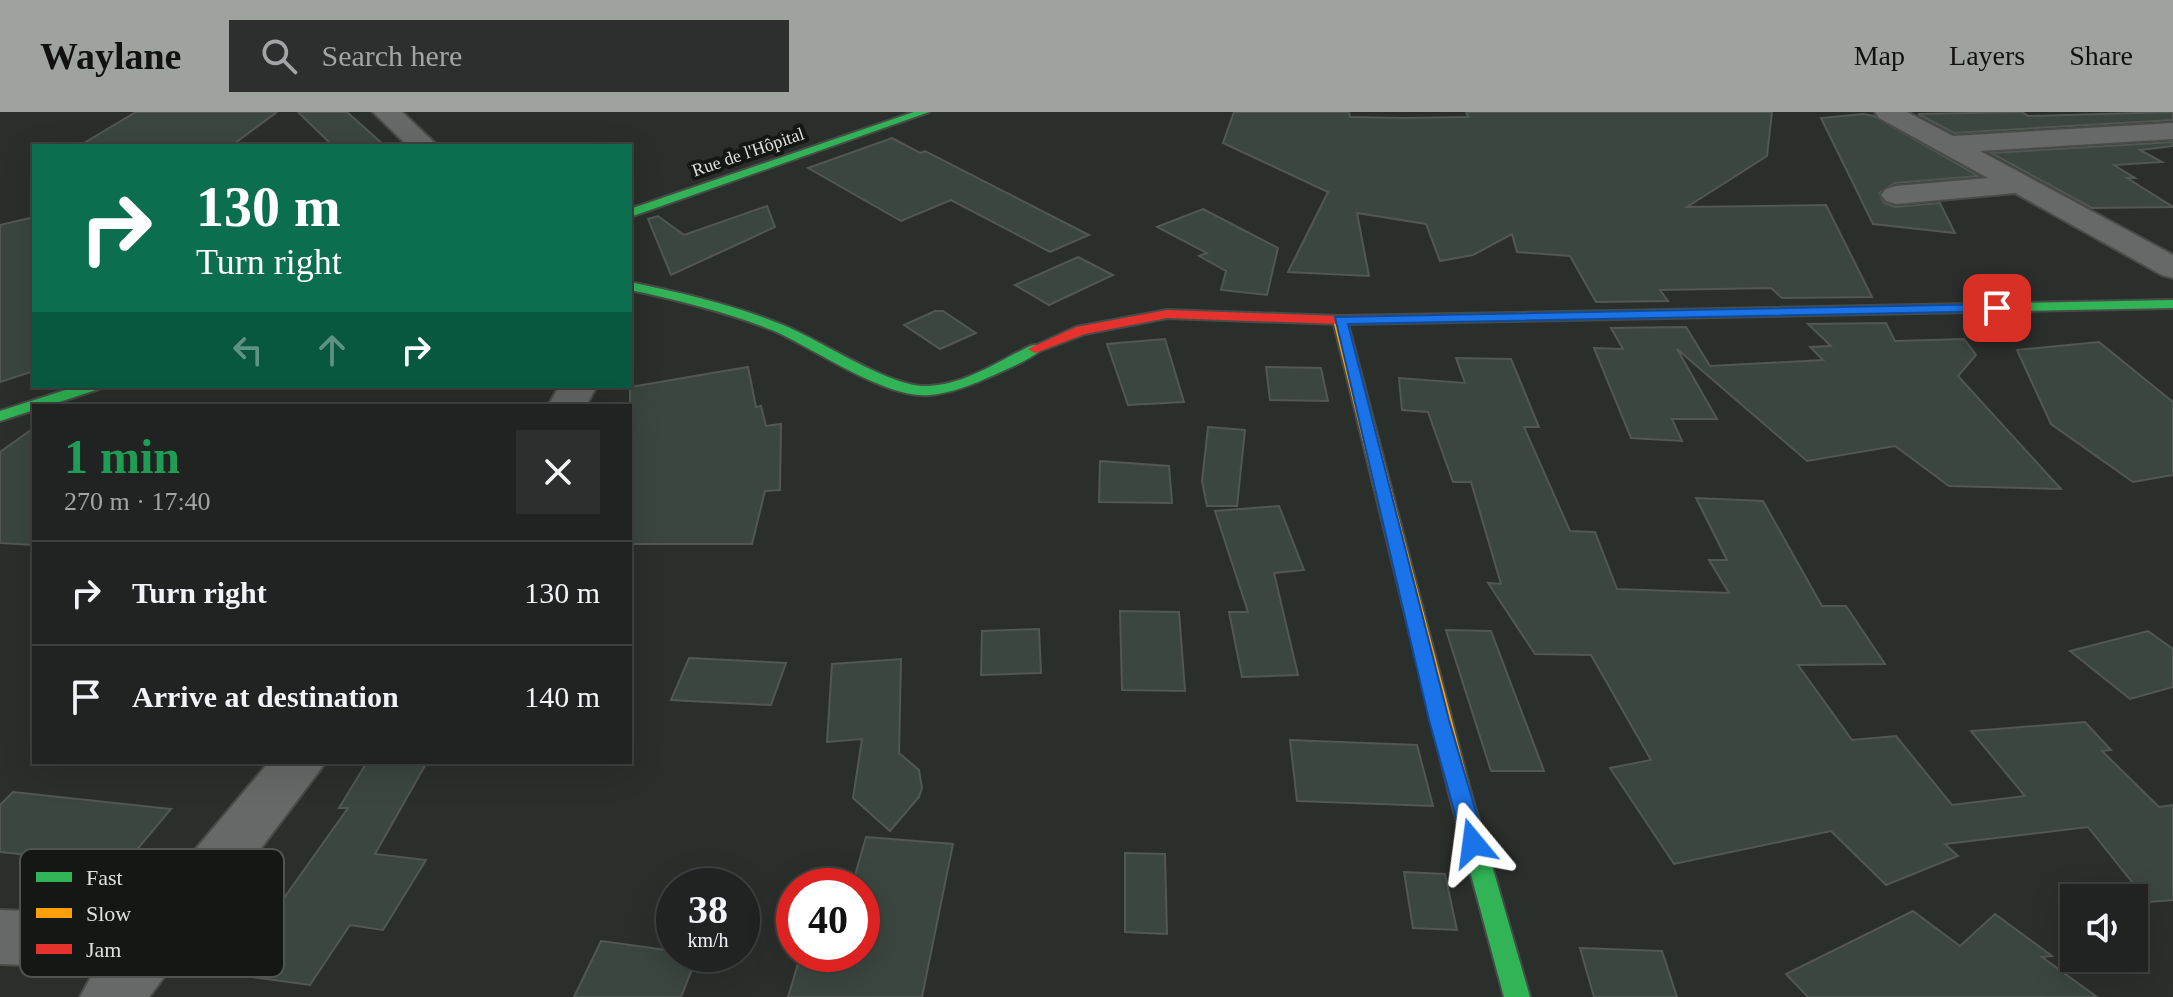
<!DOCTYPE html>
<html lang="en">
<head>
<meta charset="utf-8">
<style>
  :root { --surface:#202321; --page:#2d2f2e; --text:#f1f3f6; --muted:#a2a4a5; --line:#3d403f; --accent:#9ea39f }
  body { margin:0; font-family:"Times New Roman",serif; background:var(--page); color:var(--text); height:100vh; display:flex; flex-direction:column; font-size:30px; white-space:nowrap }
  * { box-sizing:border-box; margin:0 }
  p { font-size:26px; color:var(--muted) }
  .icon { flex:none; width:44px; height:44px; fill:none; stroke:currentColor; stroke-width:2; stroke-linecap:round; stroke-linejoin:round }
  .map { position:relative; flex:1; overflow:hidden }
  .panel { position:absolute; left:32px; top:292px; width:600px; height:360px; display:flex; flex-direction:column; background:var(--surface); border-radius:0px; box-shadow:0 8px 32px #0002,0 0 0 2px var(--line) }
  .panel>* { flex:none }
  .top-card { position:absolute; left:32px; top:32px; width:600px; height:244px; border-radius:0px; box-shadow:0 8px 32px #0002,0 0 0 2px var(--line); background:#0b6e4f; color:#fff; overflow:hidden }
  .buttons { position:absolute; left:2060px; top:772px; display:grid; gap:16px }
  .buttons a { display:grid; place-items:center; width:88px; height:88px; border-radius:0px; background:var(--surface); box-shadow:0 8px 32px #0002,0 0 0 2px var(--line); font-size:40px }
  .speed { position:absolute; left:656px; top:756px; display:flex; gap:16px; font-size:40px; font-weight:700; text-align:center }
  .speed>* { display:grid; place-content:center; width:104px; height:104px; border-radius:50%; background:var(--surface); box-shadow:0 8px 32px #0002,0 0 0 2px var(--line); line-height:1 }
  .speed small { font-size:20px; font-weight:400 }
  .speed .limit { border:12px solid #d22; background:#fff; color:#111 }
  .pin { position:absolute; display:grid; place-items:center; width:68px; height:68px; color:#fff; margin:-34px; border-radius:16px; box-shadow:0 4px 12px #0006 }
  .me { position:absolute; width:88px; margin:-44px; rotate:344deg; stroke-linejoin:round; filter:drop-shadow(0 0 6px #0008) }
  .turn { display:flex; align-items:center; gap:28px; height:168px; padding:0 32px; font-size:36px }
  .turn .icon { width:104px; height:104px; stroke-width:2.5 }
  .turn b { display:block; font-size:56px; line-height:68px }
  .lanes { display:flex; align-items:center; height:76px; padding:0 32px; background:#0003; justify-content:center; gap:40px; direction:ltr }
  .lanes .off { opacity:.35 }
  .round { display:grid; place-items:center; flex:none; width:84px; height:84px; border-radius:0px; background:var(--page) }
  .headline { display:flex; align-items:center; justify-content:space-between; height:136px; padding:0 32px }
  h1 { font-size:48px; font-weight:600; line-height:60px; color:#1e9e55 }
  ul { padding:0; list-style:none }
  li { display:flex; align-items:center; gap:24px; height:104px; padding:0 32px; border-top:2px solid var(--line) }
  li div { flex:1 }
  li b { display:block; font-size:30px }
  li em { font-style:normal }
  header { display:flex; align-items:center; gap:48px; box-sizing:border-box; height:112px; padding:0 40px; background:var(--accent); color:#111 }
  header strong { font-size:38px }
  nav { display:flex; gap:44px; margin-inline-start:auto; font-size:28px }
  .search { width:560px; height:72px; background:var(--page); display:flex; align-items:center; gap:20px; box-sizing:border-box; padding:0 28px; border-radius:0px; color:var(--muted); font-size:30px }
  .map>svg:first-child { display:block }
</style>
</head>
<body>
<header>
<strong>Waylane</strong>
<div class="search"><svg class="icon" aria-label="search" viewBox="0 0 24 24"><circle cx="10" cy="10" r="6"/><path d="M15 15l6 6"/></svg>Search here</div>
<nav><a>Map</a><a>Layers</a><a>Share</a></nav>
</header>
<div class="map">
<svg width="2173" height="885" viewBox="0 0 2173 885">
  <rect width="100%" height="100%" fill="#2b2f2c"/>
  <!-- building -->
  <g fill="#3b4640" stroke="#535754" stroke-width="2">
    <path d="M136 0H277L231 34H79Z"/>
    <path d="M298 0H347L385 34H333Z"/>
    <path d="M1234 0H1349L1350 5 1403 6 1468 5 1466 0H1772L1767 44 1687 95 1826 93 1872 185 1782 186 1771 176 1660 178 1668 189 1596 190 1570 144 1517 140 1512 122 1473 143 1440 149 1426 112 1357 101 1369 164 1288 160 1328 80 1223 31Z"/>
    <path d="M2022 0 2028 4 2173 0V8L1954 21 1918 2Z"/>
    <path d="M1863 2 1874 4 1978 64 1895 71 1879 81 1884 91 1895 95 1940 91 1955 121 1873 112 1821 6Z"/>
    <path d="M892 26 920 41 925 39 1089 123 1050 140 951 88 901 109 808 56Z"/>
    <path d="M2173 30V34L2140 38 2162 50 2114 53 2135 66H2127L2173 95 2092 96 1991 41Z"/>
    <path d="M767 94 775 115 671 163 648 107 658 104 684 123Z"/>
    <path d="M1203 97 1278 136 1267 183 1221 178 1226 159 1199 144 1207 141 1157 115Z"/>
    <path d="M34 105V259L0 270V113Z"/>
    <path d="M1078 145 1113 163 1049 193 1015 173Z"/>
    <path d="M935 199H943L976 221 940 237 904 213Z"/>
    <path d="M1886 211 1895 229 1964 227 1976 243 1958 264 2061 377 1949 374 1895 334 1807 349 1677 237 1717 307H1672L1682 329 1631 326 1594 236 1623 237 1611 216 1686 215 1710 254 1823 248 1810 235 1831 234 1808 212Z"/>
    <path d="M1165 227 1184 290 1128 293 1107 232Z"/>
    <path d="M2099 230 2173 290V363L2133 370 2051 312 2017 238Z"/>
    <path d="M1456 246 1511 247 1539 315H1524L1570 419 1595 420 1617 477 1729 481 1709 448H1727L1696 386 1763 389 1822 494H1846L1885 552 1798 553 1852 628 1896 624 1952 693 2025 684 1971 619 2085 610 2111 638 2102 639 2159 695 2173 693V788L2148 790 2088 715 1945 732 1958 744 1886 773 1831 719 1674 752 1610 656 1651 648 1591 543 1535 542 1488 471 1501 472 1471 370H1453L1428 300 1402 298 1399 266 1465 271Z"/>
    <path d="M748 255 756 295 761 294 766 314 781 312 780 378 765 379 752 432H630V275Z"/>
    <path d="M1266 255 1321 256 1328 289 1270 288Z"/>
    <path d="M1208 315 1245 318 1237 394H1207L1202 369Z"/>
    <path d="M34 316V433L0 431V340Z"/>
    <path d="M1100 349 1169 354 1172 391 1099 390Z"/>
    <path d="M1279 394 1304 458 1274 461 1298 563 1242 565 1229 500H1248L1215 399Z"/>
    <path d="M1120 499 1179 500 1185 579 1122 578Z"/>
    <path d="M1039 517 1041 561 981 563 982 519Z"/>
    <path d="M1446 518 1491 519 1544 659H1491Z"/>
    <path d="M2148 519 2173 537V575L2130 587 2070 539Z"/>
    <path d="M689 546 786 551 771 593 671 588Z"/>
    <path d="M901 547 899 641 919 658 922 676 919 685 890 719 853 686 862 627 827 630 832 552Z"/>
    <path d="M1290 628 1417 633 1433 694 1297 689Z"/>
    <path d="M367 650H427L375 742 426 748 383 818 350 813 310 873 230 862 348 696H339Z"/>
    <path d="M13 680 171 697 124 753 0 740V693Z"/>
    <path d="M866 725 953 732 922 885H788L801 842H862V774H852Z"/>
    <path d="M1125 741 1165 742 1167 822 1125 820Z"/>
    <path d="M1404 760 1445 762 1457 818 1413 816Z"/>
    <path d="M1913 799 1960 834 1995 802 2052 844 2042 845 2097 885H1808L1786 862Z"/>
    <path d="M601 829 674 839V842H698L681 885H574Z"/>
    <path d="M1580 836 1662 839 1677 885H1594Z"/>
  </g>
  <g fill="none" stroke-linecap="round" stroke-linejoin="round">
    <!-- street casing -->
    <g stroke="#484c49" stroke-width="4">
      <g id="street">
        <path d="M373 0H402L438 34H408Z"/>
        <path d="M1875 0H1907L1953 24 2173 11V27L1980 39 2173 143V166L2162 163 2015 81 1896 92 1886 89 1881 83 1886 77 1896 74 1988 66 1879 6Z"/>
        <path d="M559 274H597L586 294H548Z"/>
        <path d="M269 650H326L149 885H80L96 856 0 852V798L140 803Z"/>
      </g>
    </g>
    <!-- fast casing -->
    <g stroke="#484c49" stroke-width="4">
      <g id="fast">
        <path d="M914 0H929L630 105V97Z"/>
        <path d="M630 170C682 181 734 193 783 213 821 228 890 276 928 274 964 273 999 249 1030 234L1035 233 1042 237C1030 248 1009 256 994 263 974 272 952 281 930 283 885 287 814 236 772 218 726 200 678 188 630 178Z"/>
        <path d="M2173 188V196L1456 210 1449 206 1456 202Z"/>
        <path d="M78 274H102L99 277 47 294H34V298L0 309V299Z"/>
        <path d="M1460 672 1468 675 1471 681 1530 885H1504L1449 681 1452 675Z"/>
      </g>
    </g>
    <!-- slow casing -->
    <g stroke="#484c49" stroke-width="4">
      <path id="slow" d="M1340 204 1347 208 1471 681 1468 687 1460 690 1452 687 1449 681 1333 208Z"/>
    </g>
    <!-- jam casing -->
    <g stroke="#484c49" stroke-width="4">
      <path id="jam" d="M1167 198 1340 204 1456 202 1463 206 1456 210 1340 212 1167 206 1085 222 1035 241 1028 237 1076 215Z"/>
    </g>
    <!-- street -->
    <use href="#street" fill="#666967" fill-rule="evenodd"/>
    <!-- fast -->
    <use href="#fast" fill="#30b455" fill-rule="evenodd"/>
    <!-- slow -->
    <use href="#slow" fill="#ff9f0a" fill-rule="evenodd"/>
    <!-- jam -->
    <use href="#jam" fill="#e5322d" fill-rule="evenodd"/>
  </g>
  <!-- route -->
  <path fill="#1a73e8" stroke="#114b97" stroke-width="2" d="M1997 192 2002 193V199L1348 212 1449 608 1485 731 1482 738 1473 741 1465 738 1429 608 1335 205Z"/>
  <g text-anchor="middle" stroke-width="8" stroke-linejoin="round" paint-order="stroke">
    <!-- far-street labels -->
    <g font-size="18" fill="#dce1dd" stroke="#141815">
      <text transform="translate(748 40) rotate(-19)" y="6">Rue de l'Hôpital</text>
    </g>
  </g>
  <!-- legend -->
  <rect x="20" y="737" width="264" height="128" rx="12" fill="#141815" stroke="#505451" stroke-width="2"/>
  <rect x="36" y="760" width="36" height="10" fill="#30b455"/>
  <rect x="36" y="796" width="36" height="10" fill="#ff9f0a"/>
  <rect x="36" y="832" width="36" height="10" fill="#e5322d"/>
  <g font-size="22" fill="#dce1dd">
    <text x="86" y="773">Fast</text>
    <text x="86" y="809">Slow</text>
    <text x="86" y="845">Jam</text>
  </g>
</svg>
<div class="buttons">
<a><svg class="icon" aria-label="sound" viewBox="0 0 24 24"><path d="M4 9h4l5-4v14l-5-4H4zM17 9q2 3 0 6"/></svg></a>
</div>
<div class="speed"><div>38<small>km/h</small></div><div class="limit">40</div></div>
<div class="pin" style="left:1997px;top:196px;background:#d93025"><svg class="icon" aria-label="arrive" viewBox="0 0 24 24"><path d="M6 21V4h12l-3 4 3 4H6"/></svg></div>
<svg class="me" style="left:1473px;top:731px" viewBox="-20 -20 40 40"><path d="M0-17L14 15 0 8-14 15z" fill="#1a73e8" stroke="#fff" stroke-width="4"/></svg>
<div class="top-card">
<div class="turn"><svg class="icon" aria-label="right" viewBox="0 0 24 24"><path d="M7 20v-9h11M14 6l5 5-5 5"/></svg><div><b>130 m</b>Turn right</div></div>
<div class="lanes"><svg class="icon off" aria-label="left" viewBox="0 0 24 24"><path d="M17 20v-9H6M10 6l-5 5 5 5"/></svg><svg class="icon off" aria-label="ahead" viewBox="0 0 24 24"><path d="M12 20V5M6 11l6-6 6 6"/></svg><svg class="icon" aria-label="right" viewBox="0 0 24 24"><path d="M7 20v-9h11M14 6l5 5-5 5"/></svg></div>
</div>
<section class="panel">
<div class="headline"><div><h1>1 min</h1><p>270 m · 17:40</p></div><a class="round"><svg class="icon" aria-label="close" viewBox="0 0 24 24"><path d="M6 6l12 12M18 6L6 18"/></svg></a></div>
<ul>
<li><svg class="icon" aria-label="right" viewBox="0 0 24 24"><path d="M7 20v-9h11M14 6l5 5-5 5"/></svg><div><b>Turn right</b></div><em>130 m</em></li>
<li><svg class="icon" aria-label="arrive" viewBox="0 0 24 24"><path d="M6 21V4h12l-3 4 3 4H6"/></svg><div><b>Arrive at destination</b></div><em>140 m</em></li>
</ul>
</section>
</div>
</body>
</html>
